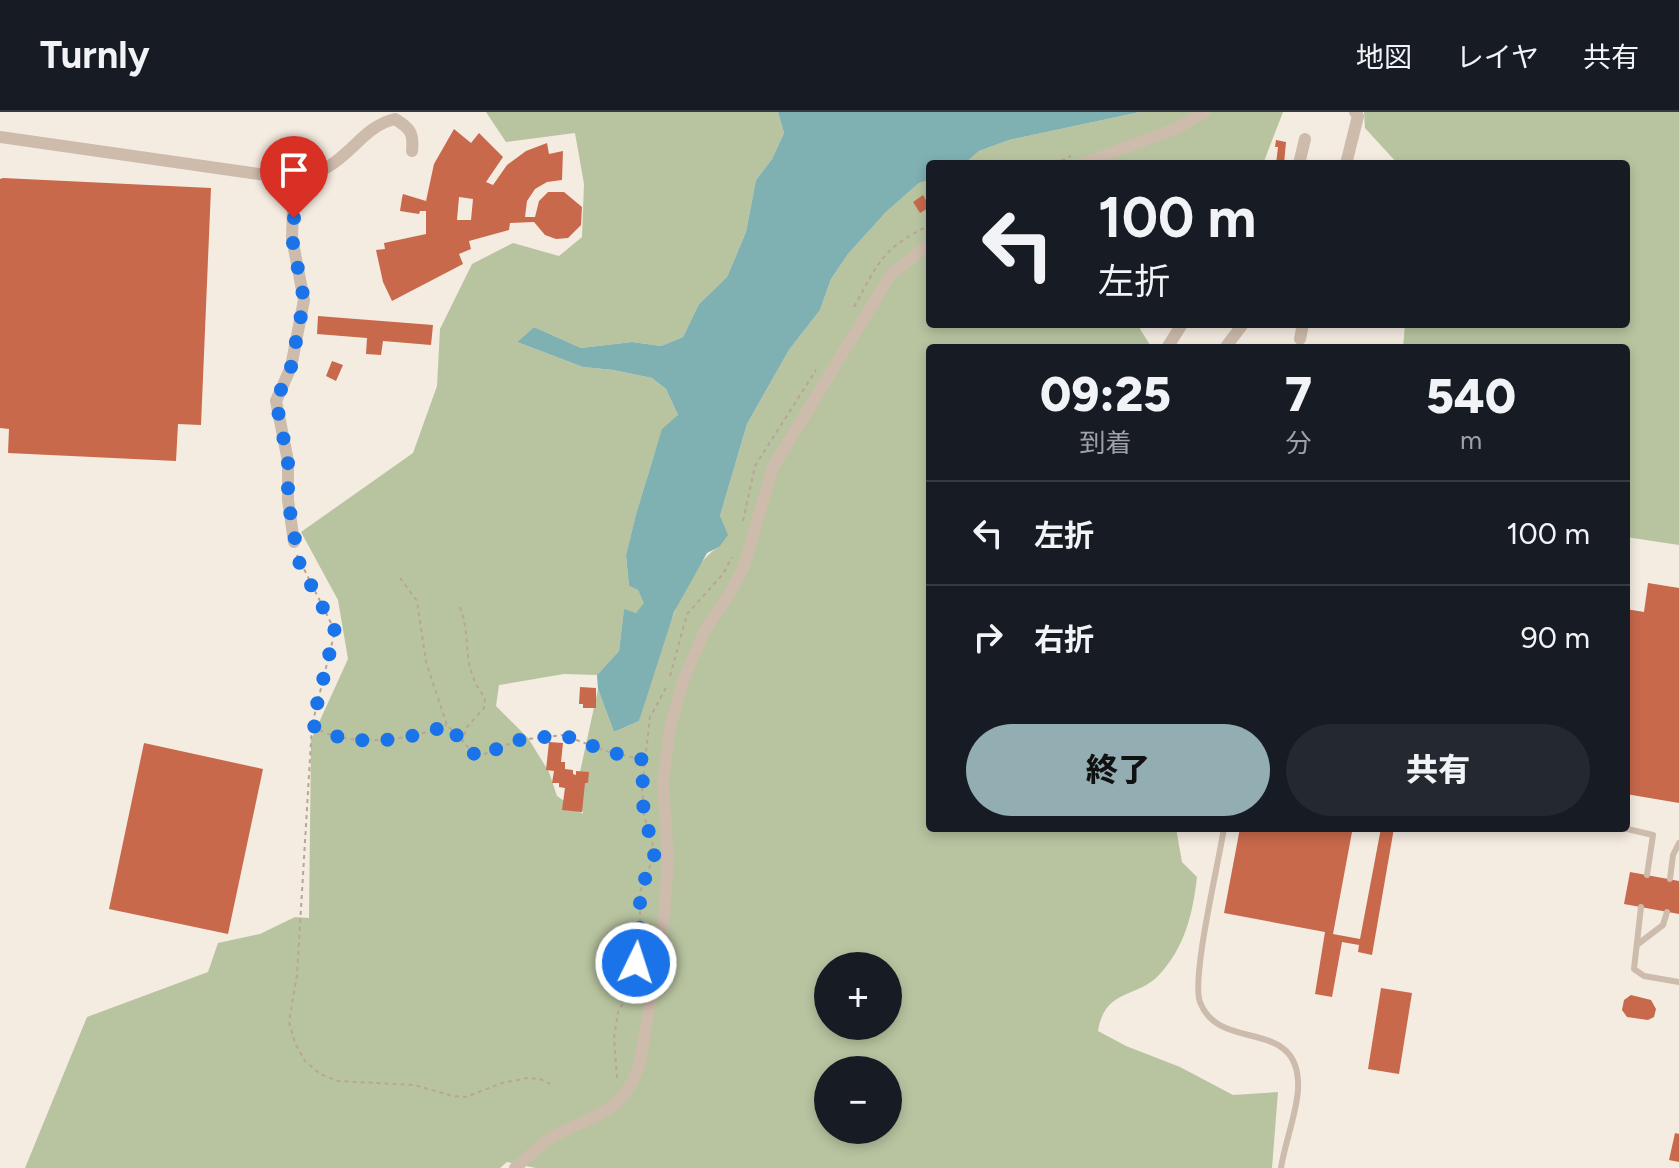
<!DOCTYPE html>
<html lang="ja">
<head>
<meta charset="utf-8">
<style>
  :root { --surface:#171b24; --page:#242831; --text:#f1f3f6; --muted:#9ea1a6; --line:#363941; --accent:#92aeb2 }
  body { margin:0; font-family:Figtree,"Noto Sans JP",sans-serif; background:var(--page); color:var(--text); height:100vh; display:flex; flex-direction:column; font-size:30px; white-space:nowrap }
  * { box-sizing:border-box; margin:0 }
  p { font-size:26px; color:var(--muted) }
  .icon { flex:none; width:44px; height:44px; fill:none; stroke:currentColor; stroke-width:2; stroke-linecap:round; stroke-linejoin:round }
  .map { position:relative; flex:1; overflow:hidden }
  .drawer { position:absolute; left:926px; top:232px; width:704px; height:488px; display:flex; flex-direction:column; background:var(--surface); border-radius:8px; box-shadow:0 4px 12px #0003 }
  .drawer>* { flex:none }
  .hud { position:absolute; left:926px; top:48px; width:704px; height:168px; border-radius:8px; box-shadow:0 4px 12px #0003; background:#171b24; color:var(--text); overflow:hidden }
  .controls { position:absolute; left:814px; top:840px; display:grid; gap:16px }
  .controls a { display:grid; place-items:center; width:88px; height:88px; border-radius:50%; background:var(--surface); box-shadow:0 4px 12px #0003; font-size:40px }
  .pin { position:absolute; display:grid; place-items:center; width:68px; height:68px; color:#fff; margin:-82px -34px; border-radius:50% 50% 50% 0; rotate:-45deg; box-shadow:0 0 8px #0007 }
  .pin .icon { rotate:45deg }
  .me { position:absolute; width:88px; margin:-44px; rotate:4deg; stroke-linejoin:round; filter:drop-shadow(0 0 6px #0008) }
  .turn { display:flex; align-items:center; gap:28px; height:168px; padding:0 40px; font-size:36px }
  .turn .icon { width:104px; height:104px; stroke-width:2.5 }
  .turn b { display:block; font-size:56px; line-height:68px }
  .eta { display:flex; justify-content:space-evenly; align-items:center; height:136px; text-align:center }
  .eta b { font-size:48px; font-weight:800; line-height:56px }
  .primary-button { display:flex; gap:16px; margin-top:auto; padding:16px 40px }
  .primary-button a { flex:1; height:92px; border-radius:48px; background:var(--accent); color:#111; font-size:32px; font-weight:800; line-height:92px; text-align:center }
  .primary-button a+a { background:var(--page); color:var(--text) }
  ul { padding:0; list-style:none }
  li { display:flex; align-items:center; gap:24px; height:104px; padding:0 40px; border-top:2px solid var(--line) }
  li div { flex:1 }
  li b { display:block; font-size:30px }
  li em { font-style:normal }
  header { display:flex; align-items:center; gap:48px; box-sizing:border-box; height:112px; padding:0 40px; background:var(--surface); border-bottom:2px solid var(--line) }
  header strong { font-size:38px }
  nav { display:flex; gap:44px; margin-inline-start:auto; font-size:28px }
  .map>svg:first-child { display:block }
</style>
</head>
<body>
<header>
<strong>Turnly</strong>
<nav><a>地図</a><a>レイヤ</a><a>共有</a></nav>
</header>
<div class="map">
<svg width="1679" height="1056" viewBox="0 0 1679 1056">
  <rect width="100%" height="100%" fill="#f4ebe1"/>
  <!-- green -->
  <g fill="#b8c4a0" fill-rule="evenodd">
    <path d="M486 0H778L784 21 772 47 756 68 746 120 727 165 699 192 683 225 661 234 632 230 581 236 534 215 517 230 583 255 613 258 652 266 666 277 678 303 655 340 636 402 626 445 629 474 638 478 645 491 636 501 624 498 619 539 597 563 564 562 499 573 496 594 528 626 549 660 557 684 583 702 577 674 598 577 614 620 639 609C652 566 680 455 719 435L720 404 747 312 789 238 820 198 831 167 848 142 886 100 919 71 930 68V212H1143L1140 217 1152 236H930V716H1176L1182 750 1197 765C1193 801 1185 835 1159 863 1136 887 1105 876 1098 919L1126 934 1180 955 1233 983 1278 980 1272 1056H536L507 1050 500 1056H25L87 905 208 860 218 831 260 822 295 805 309 806 311 628 348 547 338 488 301 420 413 341 437 274 440 217 472 152 513 131 559 144 582 125 584 72 575 21 506 30ZM828 854H888V914H828ZM828 958H888V1018H828Z"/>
    <path d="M1140 0H1283L1263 52H964L979 39 1009 28Z"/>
    <path d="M1364 0H1679V433L1626 425V236H1403L1405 212H1626V52H1398L1365 16Z"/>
  </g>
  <!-- water -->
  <path fill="#7fb0b2" d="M778 0H1140L1009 28 979 39 964 52H930V68L919 71 886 100 848 142 831 167 820 198 789 238 747 312 720 404 728 423 719 435 707 441 674 500 639 609 614 620 598 577 597 563 619 539 624 497 636 501 644 491 638 478 629 474 626 444 636 402 662 317 678 303 666 277 652 266 613 258 583 255 517 230 534 215 581 236 632 230 661 234 683 225 699 192 727 165 746 120 756 68 772 47 784 21Z"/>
  <!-- building -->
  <g fill="#c8694b" fill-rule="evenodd">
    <path d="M454 17 471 31 479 21 503 45 486 70 493 73 507 53 526 39 547 31 549 42 563 39 562 68 547 70 535 77 527 89 525 105H535L539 89 548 80H564L582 95 581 113 568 126 556 127 545 123 534 110 510 111 509 118 469 129 471 137 459 142 463 152 392 189 383 170 376 138 385 137 384 131 426 122V99H420L419 102 400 99 402 86 403 82 426 89 434 52ZM459 85 473 87 471 108H457Z"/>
    <path d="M1276 28 1286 30 1284 52H1276L1278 35H1275Z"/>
    <path d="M3 66 211 76 201 313 178 312 176 349 8 341 9 317 0 316V67Z"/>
    <path d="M923 83 930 95 920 101 913 90Z"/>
    <path d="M318 204 433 213 431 233 383 229 381 243 366 242 367 226 317 222Z"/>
    <path d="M332 249 343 253 336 269 326 264Z"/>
    <path d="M1648 471 1679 476V691L1626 682V497L1644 500Z"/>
    <path d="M580 575 596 576V596H583V592H579Z"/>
    <path d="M549 630 563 631 561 650H565V657L573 658V662L576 663V659L589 660 588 671H585L582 700 562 698 565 676 559 675V671H552L554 659 546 658Z"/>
    <path d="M144 631 263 657 228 822 109 797Z"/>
    <path d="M1240 716H1331L1352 720 1333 822 1360 827 1381 716H1394L1372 843 1358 840 1359 833 1342 830 1332 885 1315 882 1325 820 1224 801Z"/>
    <path d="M1630 760 1679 769V802L1624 792Z"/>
    <path d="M1381 876 1412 881 1399 962 1368 957Z"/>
    <path d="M1631 883 1651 888 1656 897 1654 905 1648 908 1627 905 1622 898 1624 888Z"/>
    <path d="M1675 1021 1679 1022V1050L1669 1048Z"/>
  </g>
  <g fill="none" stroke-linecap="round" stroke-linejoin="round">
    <!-- path -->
    <g stroke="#b9a596" stroke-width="2" stroke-dasharray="4 4" stroke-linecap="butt">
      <path d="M1054 52 1071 44"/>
      <path d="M854 195C879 150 882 136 930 113"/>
      <path d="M743 409 755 354 816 258"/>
      <path d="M297 443 335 519 312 613 297 863 289 910 295 931 305 949 320 962 338 969 414 973 453 984 466 985 502 971 527 966 540 967 550 972"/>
      <path d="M400 466 417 489 426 550 447 613 477 645 519 628 563 623 609 640 644 648"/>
      <path d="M460 495C473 530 459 551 485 586L484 596 466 616 463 630"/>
      <path d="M670 564 687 502 723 462 732 445"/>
      <path d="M313 614C347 637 409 629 446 613"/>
      <path d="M653 734 644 703 642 676 650 605 667 574"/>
      <path d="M617 966 614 926 618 900 633 874 640 829V780L654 744"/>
    </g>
    <!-- lane -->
    <g stroke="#cdbbac" stroke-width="6">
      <path d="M1224 716C1219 749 1191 866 1200 890 1219 942 1302 903 1298 978 1296 1004 1285 1030 1281 1056"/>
      <path d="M1623 716 1653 723 1647 763"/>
      <path d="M1670 767 1673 743 1679 731"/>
      <path d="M1641 795 1634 857 1644 864 1679 870"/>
      <path d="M1638 832 1663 813 1667 800"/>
    </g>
    <!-- street -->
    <g stroke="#cdbbac" stroke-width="12">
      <path d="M0 25 294 67C306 64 319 61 329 54 353 40 367 13 395 7 410 16 414 21 412 39"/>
      <path d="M1082 52 1177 16 1205 0"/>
      <path d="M1299 52 1305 27"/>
      <path d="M1346 52 1358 4 1355 0"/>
      <path d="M294 67 292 126 304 188 291 255 276 289 288 349V388L294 430"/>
      <path d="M1300 227 1303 212"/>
      <path d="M1167 236 1182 212"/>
      <path d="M1225 236 1243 212"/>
      <path d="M515 1056C527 1046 540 1032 554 1024 596 1002 625 1000 640 950L664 807 668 747 663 670 670 616 682 572 705 518 730 481 744 454 773 355 891 162 930 132"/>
    </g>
  </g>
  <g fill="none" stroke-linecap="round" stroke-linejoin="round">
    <!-- route -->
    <path stroke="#1a73e8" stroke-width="14" stroke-dasharray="0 25.2" d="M294 106 292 126 304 188 291 255 276 289 288 349V388L299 450 335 519 312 613C348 638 409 629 447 613L477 645 519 628 563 623 609 640 645 648 642 676 644 703 655 741 640 780V829L636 851"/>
  </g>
</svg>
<div class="controls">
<a>+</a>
<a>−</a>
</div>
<div class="pin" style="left:294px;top:106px;background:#d93025"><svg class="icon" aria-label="arrive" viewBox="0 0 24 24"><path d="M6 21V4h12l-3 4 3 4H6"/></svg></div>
<svg class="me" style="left:636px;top:851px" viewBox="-20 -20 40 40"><circle r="17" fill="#1a73e8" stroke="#fff" stroke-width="3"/><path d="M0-11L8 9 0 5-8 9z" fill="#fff"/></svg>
<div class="hud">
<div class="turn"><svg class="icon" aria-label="left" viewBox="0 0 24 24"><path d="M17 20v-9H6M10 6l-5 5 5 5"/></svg><div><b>100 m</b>左折</div></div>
</div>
<section class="drawer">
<div class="eta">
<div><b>09:25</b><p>到着</p></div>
<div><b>7</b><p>分</p></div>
<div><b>540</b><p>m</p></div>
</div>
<ul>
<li><svg class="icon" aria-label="left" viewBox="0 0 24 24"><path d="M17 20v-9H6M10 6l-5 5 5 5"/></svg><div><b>左折</b></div><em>100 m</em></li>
<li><svg class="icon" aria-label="right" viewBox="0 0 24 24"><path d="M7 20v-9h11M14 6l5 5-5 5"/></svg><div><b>右折</b></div><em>90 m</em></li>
</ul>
<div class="primary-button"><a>終了</a><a>共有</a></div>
</section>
</div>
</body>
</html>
